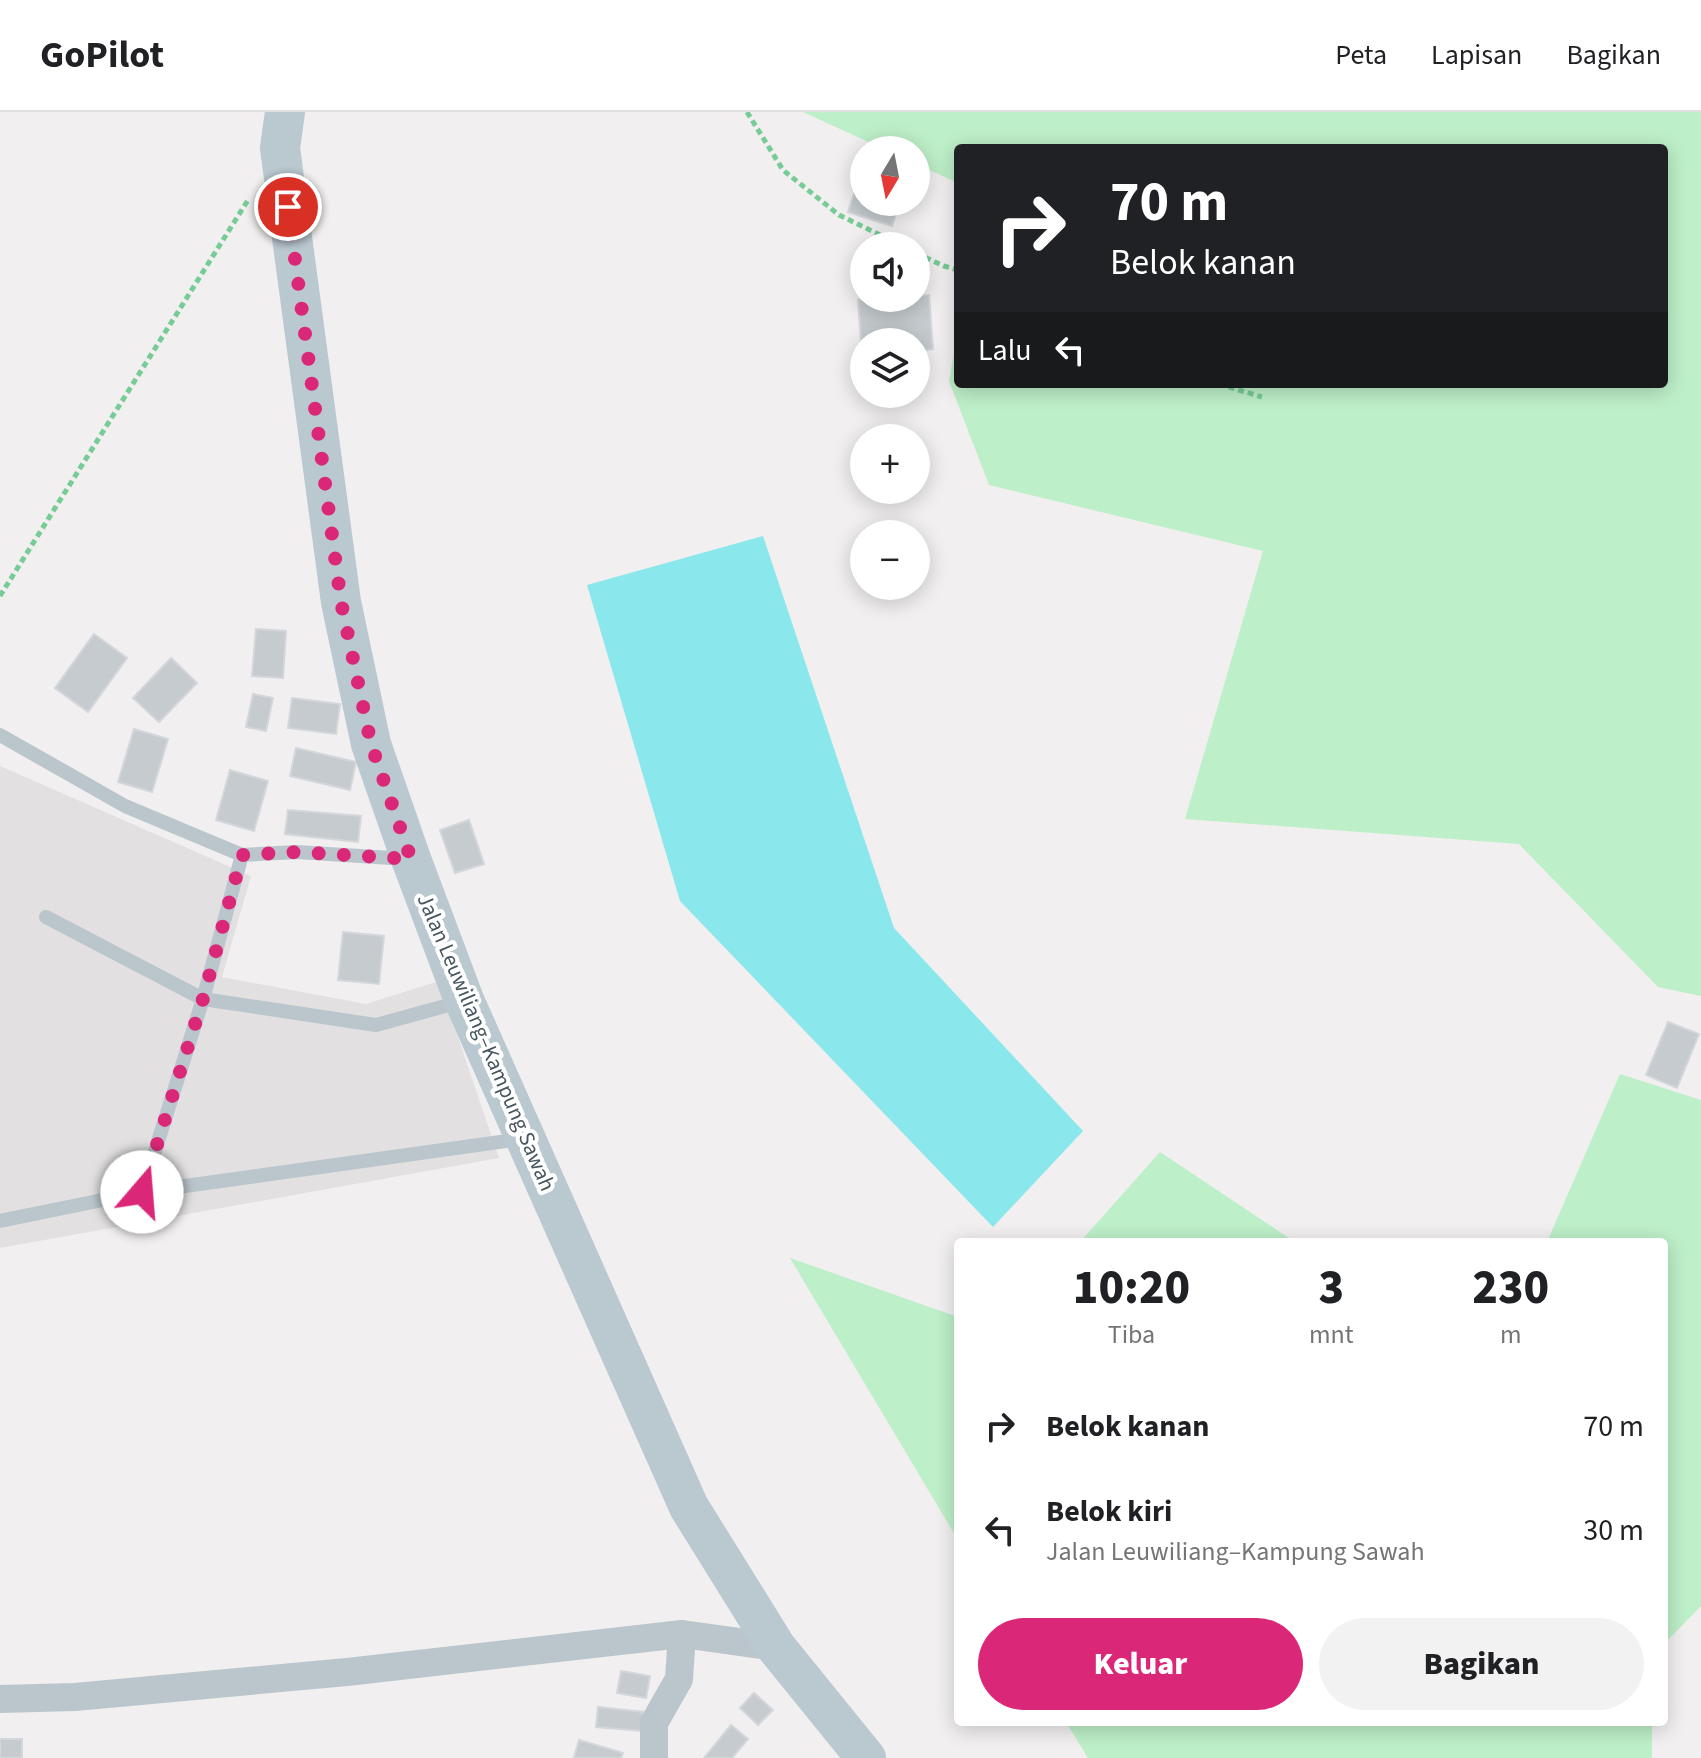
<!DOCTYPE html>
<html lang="id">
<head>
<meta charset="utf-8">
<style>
  :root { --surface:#fff; --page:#f2f2f2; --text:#202124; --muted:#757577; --line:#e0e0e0; --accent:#db2777 }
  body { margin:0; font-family:"Source Sans 3",sans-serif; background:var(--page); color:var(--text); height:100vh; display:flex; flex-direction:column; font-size:30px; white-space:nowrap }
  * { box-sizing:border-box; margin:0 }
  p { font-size:26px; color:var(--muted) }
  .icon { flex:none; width:44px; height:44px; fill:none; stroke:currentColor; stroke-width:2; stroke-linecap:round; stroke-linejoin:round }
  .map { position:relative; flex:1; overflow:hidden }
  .panel { position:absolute; left:954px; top:1126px; width:714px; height:488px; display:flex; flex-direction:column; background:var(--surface); border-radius:8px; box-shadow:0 4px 20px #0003 }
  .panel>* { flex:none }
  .hud { position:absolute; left:954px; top:32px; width:714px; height:244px; border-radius:8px; box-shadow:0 4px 20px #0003; background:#202124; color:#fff; overflow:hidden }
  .needle { width:52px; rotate:190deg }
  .controls { position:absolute; left:850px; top:24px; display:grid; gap:16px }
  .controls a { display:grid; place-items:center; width:80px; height:80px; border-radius:50%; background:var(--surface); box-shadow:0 4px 20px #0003; font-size:40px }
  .pin { position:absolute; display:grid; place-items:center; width:68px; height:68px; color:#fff; margin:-34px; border:4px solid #fff; border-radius:50%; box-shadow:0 2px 8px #0007 }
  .me { position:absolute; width:88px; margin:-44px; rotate:18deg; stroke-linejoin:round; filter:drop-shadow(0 0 6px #0008) }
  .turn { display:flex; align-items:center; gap:28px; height:168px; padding:0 24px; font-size:36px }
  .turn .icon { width:104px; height:104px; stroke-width:2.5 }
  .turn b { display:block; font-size:56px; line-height:68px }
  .then { display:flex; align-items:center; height:76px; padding:0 24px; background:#0003; gap:16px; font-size:30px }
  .eta { display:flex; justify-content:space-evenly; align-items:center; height:136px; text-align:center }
  .eta b { font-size:48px; font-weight:800; line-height:56px }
  .button { display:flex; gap:16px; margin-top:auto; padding:16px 24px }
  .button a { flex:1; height:92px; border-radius:48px; background:var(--accent); color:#fff; font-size:32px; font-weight:800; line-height:92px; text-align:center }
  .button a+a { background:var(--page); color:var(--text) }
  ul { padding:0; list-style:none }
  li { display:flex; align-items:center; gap:24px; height:104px; padding:0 24px }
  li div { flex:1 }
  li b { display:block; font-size:30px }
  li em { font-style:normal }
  header { display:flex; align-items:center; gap:48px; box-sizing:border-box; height:112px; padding:0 40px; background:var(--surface); border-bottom:2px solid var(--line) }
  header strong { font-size:38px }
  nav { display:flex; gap:44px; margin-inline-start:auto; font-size:28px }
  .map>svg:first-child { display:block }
</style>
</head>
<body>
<header>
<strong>GoPilot</strong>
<nav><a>Peta</a><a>Lapisan</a><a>Bagikan</a></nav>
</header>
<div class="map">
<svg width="1701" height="1646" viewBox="0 0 1701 1646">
  <rect width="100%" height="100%" fill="#f1efef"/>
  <!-- education -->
  <path fill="#e2e0e1" d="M0 654 251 764 222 865 366 892 439 869 499 1046 0 1136Z"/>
  <!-- green -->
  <g fill="#bdefc8">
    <path d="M803 0H1701V884L1658 875 1519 732 1185 707 1263 439 989 373 949 269 958 220V272H1664V36H958V71L916 52V38H886Z"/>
    <path d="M1620 962 1701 988V1494L1664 1532V1130H1547Z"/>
    <path d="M1160 1040 1295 1130H1080Z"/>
    <path d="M790 1146 958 1205V1428Z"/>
    <path d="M1066 1610H1652V1646H1088Z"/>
  </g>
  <!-- water -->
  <path fill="#8ae7eb" d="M763 424 894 816 1083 1019 993 1115 680 789 587 473Z"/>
  <!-- building -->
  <g fill="#c5cbce" stroke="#d3d6da" stroke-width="2">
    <path d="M864 52V90H900L892 114 848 100Z"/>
    <path d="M929 183 933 237 916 239V230H864V242L862 243 858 188 916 186V184Z"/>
    <path d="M256 517 286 519 283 566 252 564Z"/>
    <path d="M94 522 127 546 88 600 55 576Z"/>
    <path d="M171 546 197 571 159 610 133 586Z"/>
    <path d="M253 582 273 586 266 619 246 615Z"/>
    <path d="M292 586 340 592 336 622 288 616Z"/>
    <path d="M134 617 168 627 152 680 118 670Z"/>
    <path d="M296 636 356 650 350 678 290 664Z"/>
    <path d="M230 658 268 669 254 719 216 708Z"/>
    <path d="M288 698 361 704 358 730 285 722Z"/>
    <path d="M469 708 484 752 455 761 440 718Z"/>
    <path d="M343 820 384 824 379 872 338 868Z"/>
    <path d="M1668 910 1699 922 1677 976 1646 963Z"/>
    <path d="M621 1559 650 1564 646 1586 617 1581Z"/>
    <path d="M754 1581 773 1598 758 1613 740 1596Z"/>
    <path d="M598 1595 643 1600 642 1619 596 1615Z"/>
    <path d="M731 1613 748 1627 732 1646H704Z"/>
    <rect x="0" y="1627" width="22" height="19"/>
    <path d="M579 1628 623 1641 621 1646H574Z"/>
  </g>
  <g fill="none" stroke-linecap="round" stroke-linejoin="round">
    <!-- path -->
    <g stroke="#75cc94" stroke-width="5" stroke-dasharray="6 4" stroke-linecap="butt">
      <path d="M747 0 783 58 839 103 903 134"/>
      <path d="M916 141 944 154 958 158"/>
      <path d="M1219 272 1262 285"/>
      <path d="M0 484 248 88"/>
    </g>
    <!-- service -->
    <g stroke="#bac6cc" stroke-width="14">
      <path d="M0 623 125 694 242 743"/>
      <path d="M46 805 203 887 376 913 460 890"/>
      <path d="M142 1080 521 1027"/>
      <path d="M0 1109 142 1080 203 887 242 743 297 740 407 747"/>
    </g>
    <!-- minor -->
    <g stroke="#bac6cc" stroke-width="28">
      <path d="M0 1587 75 1585 347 1560 682 1522 776 1535"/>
      <path d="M654 1646V1611L679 1567 682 1522"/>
    </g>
    <!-- secondary -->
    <path stroke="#bac8d0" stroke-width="40" d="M285 0 280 36 341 490 371 632 411 747 464 888 689 1395 776 1535 866 1646"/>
  </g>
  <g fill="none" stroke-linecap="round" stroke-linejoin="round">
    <!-- route -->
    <path stroke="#db2777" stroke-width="14" stroke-dasharray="0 25.2" d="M142 1080 203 887 242 743 297 740 411 747 371 632 341 490 288 95"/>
  </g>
  <g text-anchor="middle" stroke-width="8" stroke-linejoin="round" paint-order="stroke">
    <!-- street labels -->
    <g font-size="22" fill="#47555c" stroke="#fff">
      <text transform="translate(487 930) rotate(67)" y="8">Jalan Leuwiliang–Kampung Sawah</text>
    </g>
  </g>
</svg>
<div class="controls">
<a><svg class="needle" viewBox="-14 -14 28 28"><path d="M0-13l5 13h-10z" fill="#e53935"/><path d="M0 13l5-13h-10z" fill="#757577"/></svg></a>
<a><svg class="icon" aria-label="sound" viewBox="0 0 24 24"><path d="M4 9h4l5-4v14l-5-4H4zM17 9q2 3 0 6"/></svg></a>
<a><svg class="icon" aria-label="layers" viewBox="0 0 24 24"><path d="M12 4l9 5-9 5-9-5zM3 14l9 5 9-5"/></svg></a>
<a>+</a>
<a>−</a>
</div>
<div class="pin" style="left:288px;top:95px;background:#d93025"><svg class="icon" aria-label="arrive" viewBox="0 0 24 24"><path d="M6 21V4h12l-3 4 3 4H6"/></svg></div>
<svg class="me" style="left:142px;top:1080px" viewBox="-20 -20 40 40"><circle r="19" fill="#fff"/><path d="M0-13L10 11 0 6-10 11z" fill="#db2777"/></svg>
<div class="hud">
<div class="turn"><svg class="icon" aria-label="right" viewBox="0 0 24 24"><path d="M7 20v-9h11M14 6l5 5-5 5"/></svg><div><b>70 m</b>Belok kanan</div></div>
<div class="then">Lalu<svg class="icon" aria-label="left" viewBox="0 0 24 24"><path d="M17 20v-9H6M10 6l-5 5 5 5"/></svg></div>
</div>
<section class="panel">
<div class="eta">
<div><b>10:20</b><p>Tiba</p></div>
<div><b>3</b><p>mnt</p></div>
<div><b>230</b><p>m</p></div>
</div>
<ul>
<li><svg class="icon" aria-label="right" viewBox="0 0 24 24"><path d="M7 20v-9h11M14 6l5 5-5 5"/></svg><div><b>Belok kanan</b></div><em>70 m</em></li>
<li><svg class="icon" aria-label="left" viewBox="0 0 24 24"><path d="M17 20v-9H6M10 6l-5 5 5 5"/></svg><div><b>Belok kiri</b><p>Jalan Leuwiliang–Kampung Sawah</p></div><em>30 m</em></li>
</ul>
<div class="button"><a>Keluar</a><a>Bagikan</a></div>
</section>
</div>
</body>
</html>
